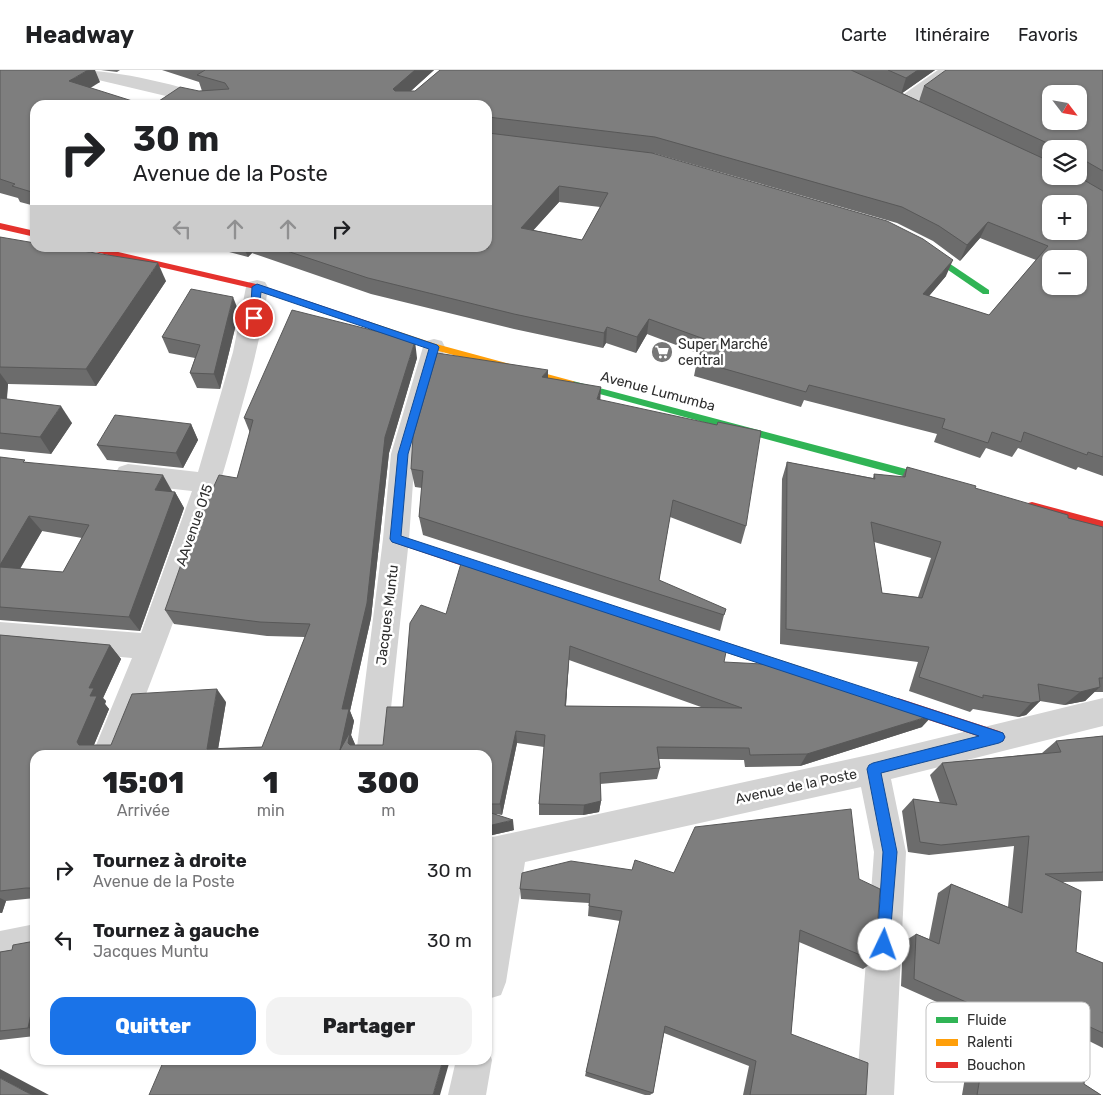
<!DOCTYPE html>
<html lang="fr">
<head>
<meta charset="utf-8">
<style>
  :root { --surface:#fff; --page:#f2f2f2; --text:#202124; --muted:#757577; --line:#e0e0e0; --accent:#1a73e8 }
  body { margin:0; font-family:Rubik,sans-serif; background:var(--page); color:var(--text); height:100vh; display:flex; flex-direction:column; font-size:19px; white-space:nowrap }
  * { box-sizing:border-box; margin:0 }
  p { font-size:16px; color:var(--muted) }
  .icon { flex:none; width:28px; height:28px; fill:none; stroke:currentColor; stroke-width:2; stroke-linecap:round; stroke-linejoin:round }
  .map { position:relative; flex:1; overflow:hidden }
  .details { position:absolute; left:30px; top:680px; width:462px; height:315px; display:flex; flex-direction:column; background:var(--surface); border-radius:15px; box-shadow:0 1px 4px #0004 }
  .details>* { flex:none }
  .banner { position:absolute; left:30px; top:30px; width:462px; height:152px; border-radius:15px; box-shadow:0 1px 4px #0004; background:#fff; color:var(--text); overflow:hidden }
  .needle { width:32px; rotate:121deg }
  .controls { position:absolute; left:1042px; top:15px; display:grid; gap:10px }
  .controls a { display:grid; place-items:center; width:45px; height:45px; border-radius:10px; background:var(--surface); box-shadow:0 1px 4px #0004; font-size:25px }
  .pin { position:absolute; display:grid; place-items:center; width:42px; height:42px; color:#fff; margin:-21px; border:2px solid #fff; border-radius:50%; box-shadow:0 1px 5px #0007 }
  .me { position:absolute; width:55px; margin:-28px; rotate:3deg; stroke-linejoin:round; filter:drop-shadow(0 0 4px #0008) }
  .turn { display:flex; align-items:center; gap:18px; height:105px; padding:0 20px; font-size:22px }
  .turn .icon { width:65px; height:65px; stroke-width:2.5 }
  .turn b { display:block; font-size:35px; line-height:42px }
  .lanes { display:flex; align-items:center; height:48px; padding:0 20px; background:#0003; justify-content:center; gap:25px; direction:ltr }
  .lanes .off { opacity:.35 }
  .eta { display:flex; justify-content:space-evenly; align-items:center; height:85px; text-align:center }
  .eta b { font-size:30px; font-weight:800; line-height:35px }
  .action { display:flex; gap:10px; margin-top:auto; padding:10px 20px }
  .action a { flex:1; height:58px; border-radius:15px; background:var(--accent); color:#fff; font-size:20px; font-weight:800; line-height:58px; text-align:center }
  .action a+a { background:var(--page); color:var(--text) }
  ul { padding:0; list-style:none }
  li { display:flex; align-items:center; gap:15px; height:70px; padding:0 20px }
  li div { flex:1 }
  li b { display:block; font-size:19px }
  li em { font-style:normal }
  header { display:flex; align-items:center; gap:30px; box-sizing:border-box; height:70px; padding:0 25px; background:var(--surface); border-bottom:1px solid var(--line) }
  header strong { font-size:24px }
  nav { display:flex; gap:28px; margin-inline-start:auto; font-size:18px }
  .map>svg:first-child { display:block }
</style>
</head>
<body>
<header>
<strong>Headway</strong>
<nav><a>Carte</a><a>Itinéraire</a><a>Favoris</a></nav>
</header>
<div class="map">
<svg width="1103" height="1025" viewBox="0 0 1103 1025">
  <rect width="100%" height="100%" fill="#fff"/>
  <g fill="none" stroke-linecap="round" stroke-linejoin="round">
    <!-- street -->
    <g fill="#d3d3d3" fill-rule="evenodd">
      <path d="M70 0C124 0 178 16 229 31L232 35H204L73 4Z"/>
      <path d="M938 0H958L909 37H897L894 33 897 29Z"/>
      <path d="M257 210 265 212 268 217C262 266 248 314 235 361 205 471 165 578 122 685H92L132 588 0 576V552L141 563 192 421 128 414 119 411 115 404 119 397 128 394 198 402 233 282 246 217 249 212Z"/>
      <path d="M434 269 442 271 445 277 415 384 409 469 386 685H356L383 469 391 384 423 277 426 271Z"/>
      <path d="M1103 628V656L891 709 906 782 894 1025H856L874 782 861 717 525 792 506 912 501 925 488 929V818L491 800H488V768L873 684Z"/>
      <path d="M35 854V888L0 895V861Z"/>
      <path d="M488 978 492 990 486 1025H448L456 990H488Z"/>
    </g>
    <!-- fast -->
    <g fill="#30b455" fill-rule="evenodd">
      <path d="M919 173 989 220V224H983L916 178 915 176Z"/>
      <path d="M573 311 940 408 945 412 940 416 570 316 568 314Z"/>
    </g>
    <!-- slow -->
    <g fill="#ff9f0a" fill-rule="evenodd">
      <path d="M367 251 436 274 573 311 578 314 573 317 431 279 364 256 362 254Z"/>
      <path d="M691 561 814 601 818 602 820 606 818 610 814 611 687 570 685 566 687 562Z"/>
    </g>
    <!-- jam -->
    <g fill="#e5322d" fill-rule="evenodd">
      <path d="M0 153 35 161V167L0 159Z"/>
      <path d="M87 178H101L260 215 370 252 372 254 367 257 255 219 91 181Z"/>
      <path d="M1032 432 1103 451V459L1028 439 1027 436 1028 433Z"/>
      <path d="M396 465 502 500 504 503 502 506 498 508 392 472 391 469 392 466Z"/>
      <path d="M898 628 999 661 1003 663 1005 667 1003 671 999 673 898 640 894 638 892 634 894 630Z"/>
    </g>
  </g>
  <!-- wall -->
  <g fill="#6c6c6c" fill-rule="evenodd">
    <path d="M0 0 100 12 35 35V136L20 132 18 128 0 123Z"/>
    <path d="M101 0H120L117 2Z"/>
    <path d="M162 0H434L411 21H415L440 0H935L902 23 919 31 924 16 1103 0V406L1078 397 1076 400 1018 378 1012 387 986 378 980 388 934 372 937 364 804 330 801 337 694 306 697 291 700 284 647 264 636 283 606 273 603 278 514 259 371 224 252 183 248 187 214 178H488V35L199 21H202L199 12ZM1051 79H1079V106H1051ZM653 83 897 153 933 171 960 191 980 168 1036 190 989 245 929 226 946 206ZM559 132 600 137 582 170 533 160Z"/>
    <path d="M0 167 166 211 96 316 8 314 7 329 72 353 51 384 0 379Z"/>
    <path d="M184 178H208L204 182Z"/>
    <path d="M239 242 220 319 197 318 190 303 195 288 169 283 162 267Z"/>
    <path d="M417 288 389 383 371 548 350 641 354 651 351 665 355 675H383L403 637 446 544 724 592 922 657 800 696 745 697 744 690 659 689 660 698 657 709 600 714 601 731 599 742 583 745H539V734L544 677 517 673 502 745 496 744 514 760 488 766V685H35V828L6 831 2 843H0V565L110 575 121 589 103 628 106 631 105 634 109 639 94 675H111L226 632 218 679 262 677 305 567 267 566 174 554 165 540 209 427 237 408 250 363 244 348ZM569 590 701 637 566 636Z"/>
    <path d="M548 308 600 330 746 456 741 474 670 447 659 510 724 545 720 561 423 465 419 447 422 418 415 417 411 399Z"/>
    <path d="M191 354 198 370 183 398 107 390 97 375Z"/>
    <path d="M0 387 172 421V422H175L184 438 140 561 0 550ZM42 461 82 468 63 502 20 499Z"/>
    <path d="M787 392 873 408 874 404 902 407 907 397 1068 448 1103 457V622H1094L1085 631 1064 635 1040 631 1026 645 1018 647 973 639 970 642 909 621 918 592 780 574 782 409ZM874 472 931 488 918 527 882 523Z"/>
    <path d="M1103 666V811L1063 812 1076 882 1103 893V978L1089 971 1084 1014 1101 1025H962L975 949 901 916 903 872 916 864 929 869 938 823 951 814 1008 837 1014 776 929 785 908 782 902 741 913 729 940 733 930 705 942 693 1042 683 1056 671Z"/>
    <path d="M632 800 674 803 859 809 875 891 863 899 799 872 791 964 866 1025H743L749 996 664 963 653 1023 650 1025H645L585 1006 620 851 588 846 589 833 521 829 520 819Z"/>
    <path d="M35 871V966L0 970V882L12 880Z"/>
  </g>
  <!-- shaded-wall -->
  <g fill="#585858">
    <path d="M88 0H95L100 12 76 27 69 11Z"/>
    <path d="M415 0H434L395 35 393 19Z"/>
    <path d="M918 0H935L901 24 906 8Z"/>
    <path d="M559 116V132L521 174V158Z"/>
    <path d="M988 152 980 168 960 191 967 175Z"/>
    <path d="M202 178H208L204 182Z"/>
    <path d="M244 178H250L252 183 248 187Z"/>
    <path d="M953 190 946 206 917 240 923 224Z"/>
    <path d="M158 193 166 211 96 316 86 299Z"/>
    <path d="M233 227 239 242 220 319 214 304Z"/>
    <path d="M649 249 647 264 636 283 637 267Z"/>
    <path d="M607 257 606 273 603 278 604 263Z"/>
    <path d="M415 271 417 288 389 383 371 548 350 641 354 651 351 665 355 674 354 685 340 680 342 639 385 367Z"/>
    <path d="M548 300V319L542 307Z"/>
    <path d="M0 303 8 314 5 344 0 337Z"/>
    <path d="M601 317 600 336 597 329Z"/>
    <path d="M61 336 72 353 51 384 40 367Z"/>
    <path d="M191 354 198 370 183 398 176 383Z"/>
    <path d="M163 405 172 421 165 436 155 420Z"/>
    <path d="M175 422 184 438 140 561 129 547Z"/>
    <path d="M29 446 42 461 12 512 0 499V495Z"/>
    <path d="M110 575 121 589 103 628 106 631 105 634 109 639 90 684 79 675 77 672 90 626 89 618Z"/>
    <path d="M570 576 569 590 565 649V636Z"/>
    <path d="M1100 617 1085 631 1064 635 1080 622Z"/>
    <path d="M217 619 226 632 217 685 207 679Z"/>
    <path d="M1040 631 1026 645 1018 647 1031 633Z"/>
    <path d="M933 645 922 657 800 696 807 684Z"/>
    <path d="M516 661 517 673 502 745 500 734Z"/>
    <path d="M601 731 599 742 583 745 584 735Z"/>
    <path d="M513 750 514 760 488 766V756Z"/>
    <path d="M0 828 6 831 2 843 0 842Z"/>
    <path d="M32 939 35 940V960L28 958Z"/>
    <path d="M443 990H450L440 1025H433Z"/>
    <path d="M0 999 49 1025H32L0 1008Z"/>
  </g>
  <!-- building -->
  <g fill="#7e7e7e" stroke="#585858" fill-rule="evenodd">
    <path d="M0 0H88L69 11 145 35H35V123L12 116 15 114 0 109Z"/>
    <path d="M204 0H415L393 19 395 21H415L440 0H851L1051 92V106H1077L1103 121V387L1088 382 1087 385 1024 362 1021 372 992 362 988 373 942 358 945 349 809 315 806 322 697 291 707 270 649 249 637 267 607 257 604 263 514 244 368 208 278 178H488V63L652 83 887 151 923 169 953 190 923 224 989 245 1048 176 988 152 967 175 939 156 902 137 655 67 488 47V35H153L180 17 199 21 229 19 225 13 197 5 205 0ZM559 116 608 123 582 170 521 158ZM1051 134H1079V161H1051ZM1051 189H1079V216H1051Z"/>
    <path d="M888 0H918L906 8Z"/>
    <path d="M946 0H1103V101L1082 89 1079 88V79H1060L924 16ZM1051 24H1079V51H1051Z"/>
    <path d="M0 167 35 173V178H64L158 193 86 299 0 297Z"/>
    <path d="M191 219 233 227 214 304 190 303 200 275 162 267Z"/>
    <path d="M292 240 415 271 385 367 367 533 342 639H349L340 680 350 662 348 673 350 675H383L387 637H403L410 553 421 535 446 544 462 490 727 577 724 592 781 595 933 645 807 684 750 685 749 678 657 677 660 698 600 703 601 731 584 735 539 734 545 665 516 661 500 734H488V685H35V818H26L0 821V565L110 575 89 618H94L90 626H97L77 672 79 675H111L132 624 217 619 207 679 262 677 310 554 260 552 165 540 205 426 209 427 219 405 237 408 253 350 244 348ZM570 576 742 638 565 636Z"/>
    <path d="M437 283 548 300 542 307 601 317 597 329 717 355 718 352 761 361 746 456 673 430 659 510 726 539 724 545 419 447 423 401 411 399 413 366Z"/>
    <path d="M0 328 61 336 40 367 0 363Z"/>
    <path d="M115 345 191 354 176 383 97 375Z"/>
    <path d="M0 387 25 390 23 392 163 405 155 420 175 422 129 547 0 537V497L63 502 89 455 29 446 0 495Z"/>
    <path d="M787 392 875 409 874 404 905 407 907 397 976 416 975 418 1068 445V448L1103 457V608H1099L1100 617 1080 622 1038 614 1040 631 1031 633 983 625V628L919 607 929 577 786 559ZM871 452 941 472 922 528 882 523Z"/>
    <path d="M1103 666V802L1045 804 1081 821 1076 882 1103 893V963L1090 957 1084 1014 1101 1025H977L991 943 914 909 916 864 939 874 951 814 1022 843 1029 766 941 775 920 772 913 729 957 735 942 693 1061 682 1056 671Z"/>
    <path d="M851 739 859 809 880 819 875 891 800 860 791 964 868 993 866 1025H750L756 991 665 956 653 1023 586 1002 622 841 589 836 590 824 520 819 522 803 571 791 632 800 635 790 674 803 695 757Z"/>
    <path d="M488 742 513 750 488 756Z"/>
    <path d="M35 871V938L32 939 28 958 0 961V882L12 880 13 875Z"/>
    <path d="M164 990H443L433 1025H149Z"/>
    <path d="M0 1008 32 1025H0Z"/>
  </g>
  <!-- route -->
  <path fill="#1a73e8" stroke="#114b97" d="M257 214 437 275 439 277 408 384 401 466 1003 663 1005 667 1003 671 999 673 881 703 897 782 889 880 884 882 879 880 877 875 883 782 867 699 869 695 873 693 979 666 392 472 390 469 398 384 429 279 261 222 258 248 254 251 250 250 252 217Z"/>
  <!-- icons -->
  <defs>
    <g id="supermarket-disc" transform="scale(1.125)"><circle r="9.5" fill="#777" stroke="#fff"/><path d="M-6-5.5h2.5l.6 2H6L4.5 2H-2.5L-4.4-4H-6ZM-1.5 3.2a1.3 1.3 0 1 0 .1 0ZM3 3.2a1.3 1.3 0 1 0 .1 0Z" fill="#fff"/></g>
  </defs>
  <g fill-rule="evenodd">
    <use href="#supermarket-disc" x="662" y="282"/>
  </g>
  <g text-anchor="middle" stroke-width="5" stroke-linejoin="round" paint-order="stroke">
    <!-- poi labels -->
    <g font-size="14" fill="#2e2e2e" stroke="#fff" text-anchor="start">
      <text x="678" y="279">Super Marché<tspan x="678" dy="16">central</tspan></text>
    </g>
    <!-- street labels -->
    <g font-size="14" fill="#2e2e2e" stroke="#fff">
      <text transform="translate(658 321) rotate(15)" y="5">Avenue Lumumba</text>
      <text transform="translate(194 455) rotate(-71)" y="5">AAvenue O15</text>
      <text transform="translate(387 545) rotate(-83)" y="5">Jacques Muntu</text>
      <text transform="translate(796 716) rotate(-12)" y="5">Avenue de la Poste</text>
    </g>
  </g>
  <!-- legend -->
  <rect x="926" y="932" width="164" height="80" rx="8" fill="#fff" stroke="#c0c0c0" stroke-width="1"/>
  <rect x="936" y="947" width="22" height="6" fill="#30b455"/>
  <rect x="936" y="969" width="22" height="7" fill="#ff9f0a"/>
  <rect x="936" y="992" width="22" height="6" fill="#e5322d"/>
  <g font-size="14" fill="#2e2e2e">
    <text x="967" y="955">Fluide</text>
    <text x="967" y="977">Ralenti</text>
    <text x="967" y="1000">Bouchon</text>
  </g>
</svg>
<div class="controls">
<a><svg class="needle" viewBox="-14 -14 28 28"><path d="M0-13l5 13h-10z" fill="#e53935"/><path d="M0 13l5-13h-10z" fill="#757577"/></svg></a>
<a><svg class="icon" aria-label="layers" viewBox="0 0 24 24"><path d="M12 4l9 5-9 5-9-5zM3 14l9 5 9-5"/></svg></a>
<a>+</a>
<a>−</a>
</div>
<div class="pin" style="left:254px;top:248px;background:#d93025"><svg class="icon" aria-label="arrive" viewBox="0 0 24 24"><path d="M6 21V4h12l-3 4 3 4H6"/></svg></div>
<svg class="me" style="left:884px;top:875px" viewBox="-20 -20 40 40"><circle r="19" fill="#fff"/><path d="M0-13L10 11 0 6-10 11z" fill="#1a73e8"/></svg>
<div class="banner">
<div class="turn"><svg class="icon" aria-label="right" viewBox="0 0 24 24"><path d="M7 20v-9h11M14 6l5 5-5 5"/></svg><div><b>30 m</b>Avenue de la Poste</div></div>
<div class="lanes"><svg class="icon off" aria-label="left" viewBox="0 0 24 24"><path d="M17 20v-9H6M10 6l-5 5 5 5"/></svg><svg class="icon off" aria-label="ahead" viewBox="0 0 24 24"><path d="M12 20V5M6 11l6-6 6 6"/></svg><svg class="icon off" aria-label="ahead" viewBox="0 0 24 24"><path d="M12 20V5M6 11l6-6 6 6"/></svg><svg class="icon" aria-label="right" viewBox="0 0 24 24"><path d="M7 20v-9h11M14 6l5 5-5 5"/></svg></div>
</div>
<section class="details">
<div class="eta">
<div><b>15:01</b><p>Arrivée</p></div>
<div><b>1</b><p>min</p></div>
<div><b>300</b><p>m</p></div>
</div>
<ul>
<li><svg class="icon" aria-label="right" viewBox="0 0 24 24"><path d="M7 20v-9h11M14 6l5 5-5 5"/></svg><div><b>Tournez à droite</b><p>Avenue de la Poste</p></div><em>30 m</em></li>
<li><svg class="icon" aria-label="left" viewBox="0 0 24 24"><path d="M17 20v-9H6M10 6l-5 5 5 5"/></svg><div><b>Tournez à gauche</b><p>Jacques Muntu</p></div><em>30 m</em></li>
</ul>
<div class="action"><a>Quitter</a><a>Partager</a></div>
</section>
</div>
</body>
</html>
